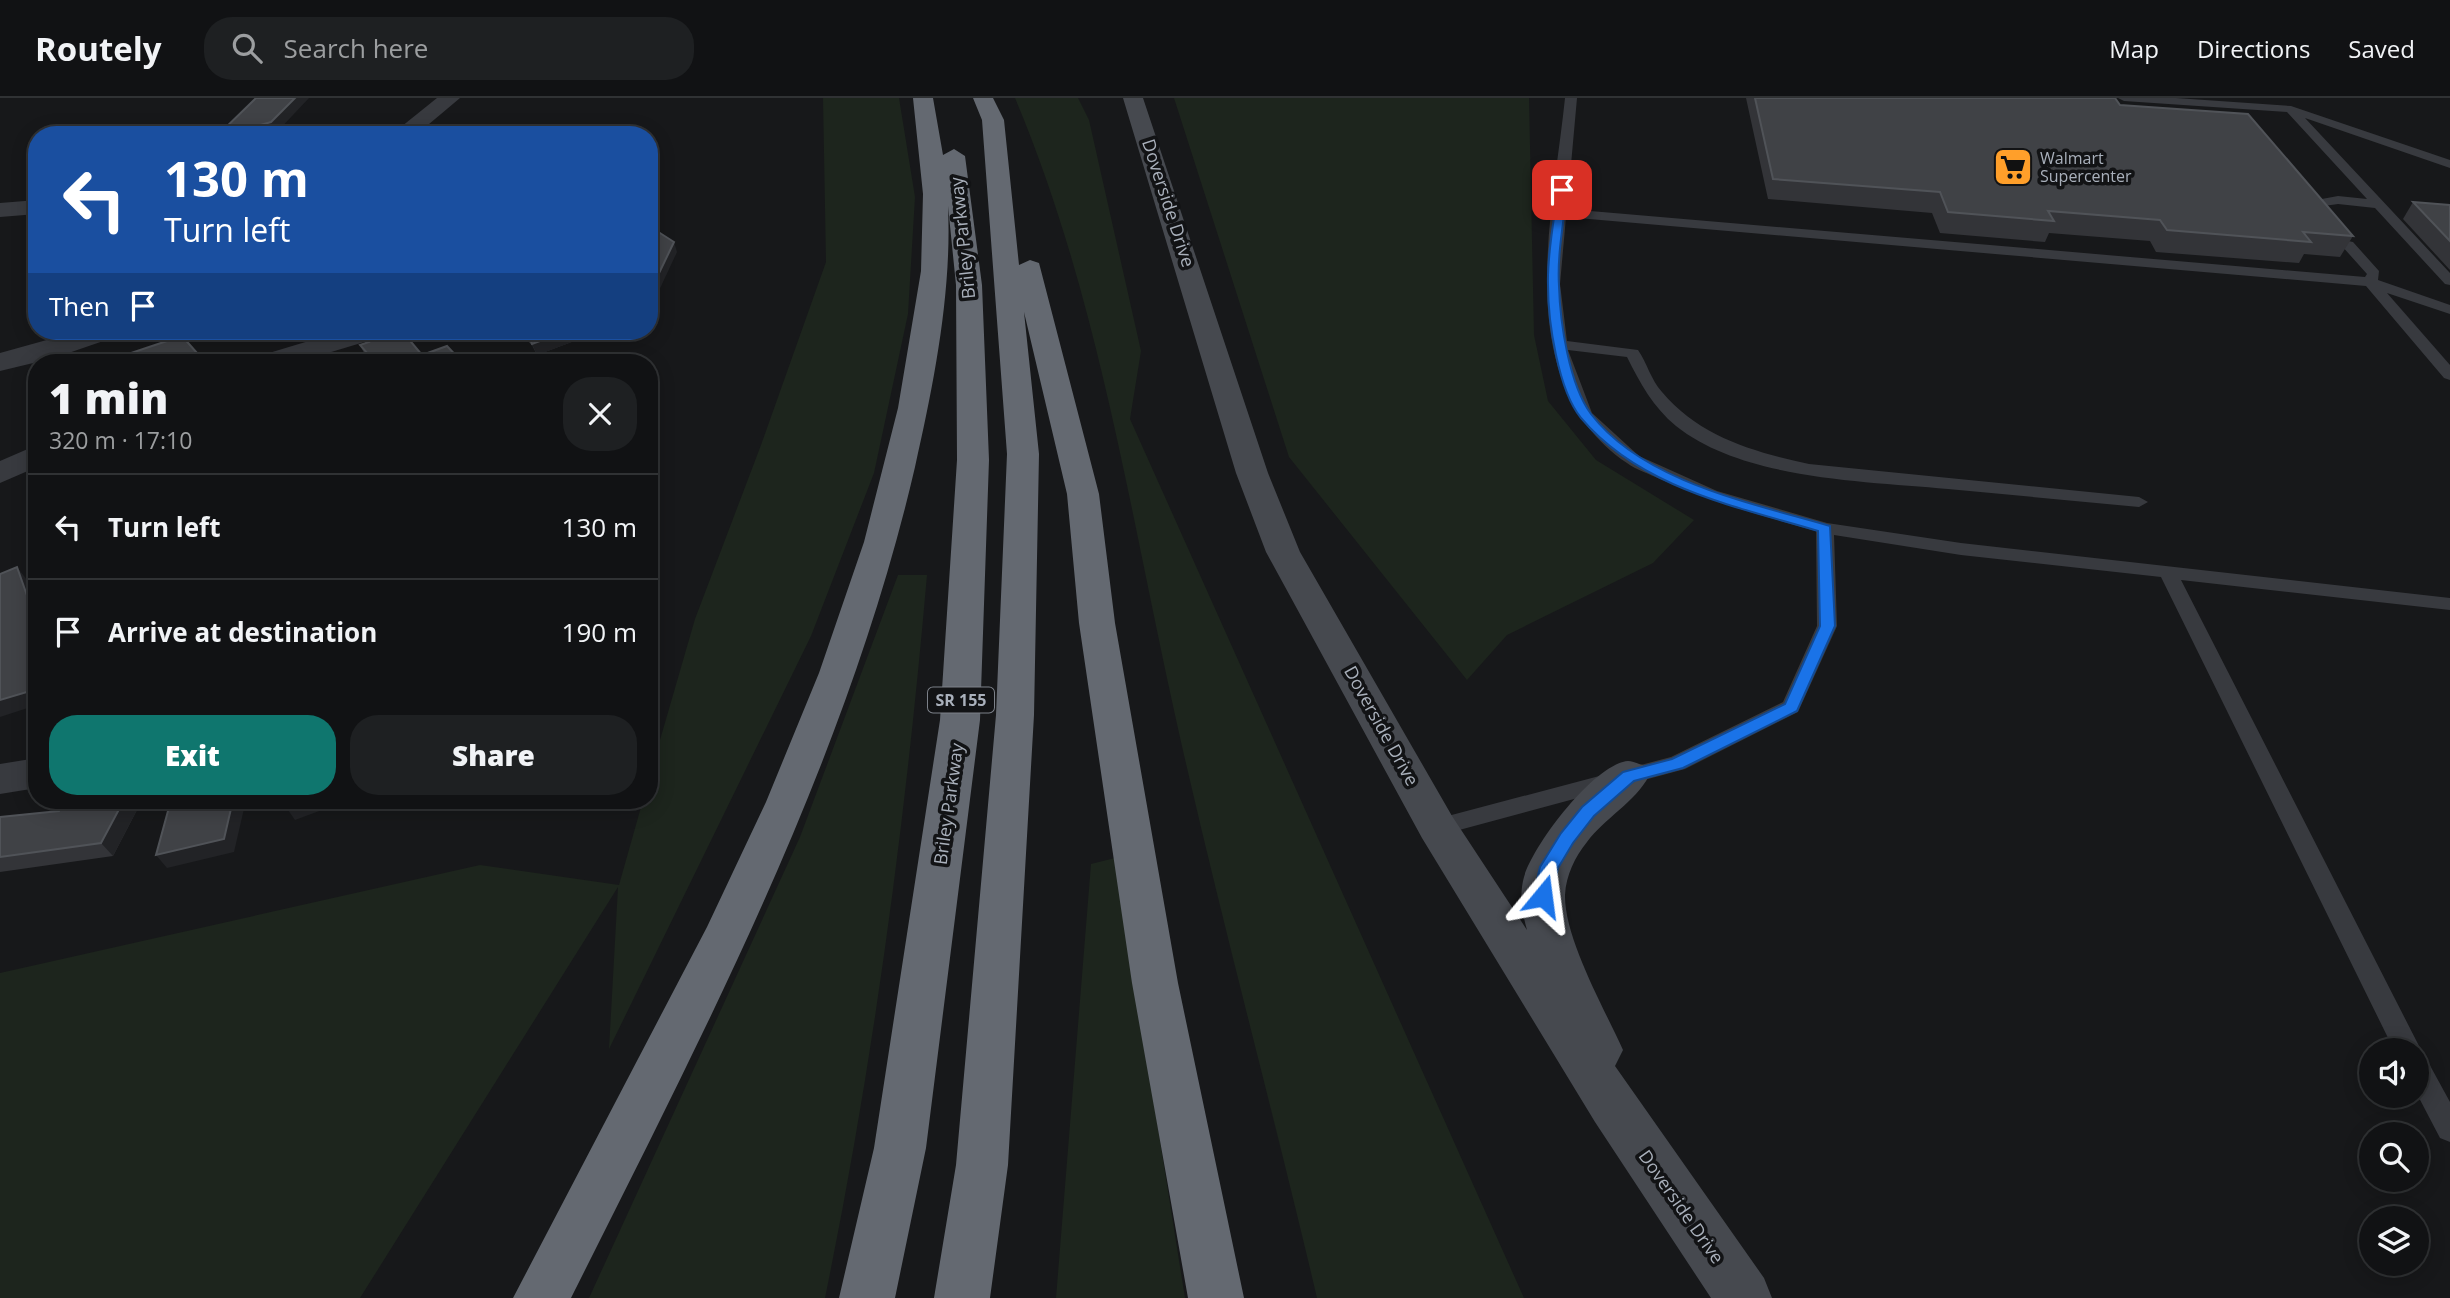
<!DOCTYPE html>
<html lang="en">
<head>
<meta charset="utf-8">
<style>
  :root { --surface:#111214; --page:#1e2022; --text:#f1f3f6; --muted:#9c9ea0; --line:#303234; --accent:#0f766e }
  body { margin:0; font-family:"Open Sans",sans-serif; background:var(--page); color:var(--text); height:100vh; display:flex; flex-direction:column; font-size:26px; white-space:nowrap }
  * { box-sizing:border-box; margin:0 }
  p { font-size:23px; color:var(--muted) }
  .icon { flex:none; width:38px; height:38px; fill:none; stroke:currentColor; stroke-width:2; stroke-linecap:round; stroke-linejoin:round }
  .map { position:relative; flex:1; overflow:hidden }
  .drawer { position:absolute; left:28px; top:256px; width:630px; height:455px; display:flex; flex-direction:column; background:var(--surface); border-radius:28px; box-shadow:0 4px 18px #0003,0 0 0 2px var(--line) }
  .drawer>* { flex:none }
  .banner { position:absolute; left:28px; top:28px; width:630px; height:214px; border-radius:28px; box-shadow:0 4px 18px #0003,0 0 0 2px var(--line); background:#1a4fa0; color:#fff; overflow:hidden }
  .buttons { position:absolute; left:2359px; top:940px; display:grid; gap:14px }
  .buttons a { display:grid; place-items:center; width:70px; height:70px; border-radius:50%; background:var(--surface); box-shadow:0 4px 18px #0003,0 0 0 2px var(--line); font-size:35px }
  .pin { position:absolute; display:grid; place-items:center; width:60px; height:60px; color:#fff; margin:-30px; border-radius:14px; box-shadow:0 4px 10px #0006 }
  .me { position:absolute; width:77px; margin:-38px; rotate:16deg; stroke-linejoin:round; filter:drop-shadow(0 0 5px #0008) }
  .turn { display:flex; align-items:center; gap:24px; height:147px; padding:0 21px; font-size:32px }
  .turn .icon { width:91px; height:91px; stroke-width:2.5 }
  .turn b { display:block; font-size:49px; line-height:60px }
  .then { display:flex; align-items:center; height:66px; padding:0 21px; background:#0003; gap:14px; font-size:26px }
  .round { display:grid; place-items:center; flex:none; width:74px; height:74px; border-radius:28px; background:var(--page) }
  .summary { display:flex; align-items:center; justify-content:space-between; height:119px; padding:0 21px }
  h1 { font-size:42px; font-weight:800; line-height:52px }
  .cta { display:flex; gap:14px; margin-top:auto; padding:14px 21px }
  .cta a { flex:1; height:80px; border-radius:28px; background:var(--accent); color:#fff; font-size:28px; font-weight:800; line-height:80px; text-align:center }
  .cta a+a { background:var(--page); color:var(--text) }
  ul { padding:0; list-style:none }
  li { display:flex; align-items:center; gap:21px; height:105px; padding:0 21px; border-top:2px solid var(--line) }
  li div { flex:1 }
  li b { display:block; font-size:26px }
  li em { font-style:normal }
  header { display:flex; align-items:center; gap:42px; box-sizing:border-box; height:98px; padding:0 35px; background:var(--surface); border-bottom:2px solid var(--line) }
  header strong { font-size:33px }
  nav { display:flex; gap:38px; margin-inline-start:auto; font-size:24px }
  .search { width:490px; height:63px; background:var(--page); display:flex; align-items:center; gap:18px; box-sizing:border-box; padding:0 24px; border-radius:28px; color:var(--muted); font-size:26px }
  .map>svg:first-child { display:block }
</style>
</head>
<body>
<header>
<strong>Routely</strong>
<div class="search"><svg class="icon" aria-label="search" viewBox="0 0 24 24"><circle cx="10" cy="10" r="6"/><path d="M15 15l6 6"/></svg>Search here</div>
<nav><a>Map</a><a>Directions</a><a>Saved</a></nav>
</header>
<div class="map">
<svg width="2450" height="1200" viewBox="0 0 2450 1200">
  <rect width="100%" height="100%" fill="#17181a"/>
  <!-- green -->
  <g fill="#1d251d">
    <path d="M823 0H899L915 99 908 216 874 375 811 538 609 951 618 789 360 1200H0V875L480 767 619 787 643 702H649V680L695 521 761 347 826 164Z"/>
    <path d="M1015 0H1078L1089 22 1141 253 1130 321 1524 1200H1317C1272 1008 1220 818 1177 626 1130 416 1099 199 1015 0Z"/>
    <path d="M1174 0H1529L1534 237 1548 303 1596 362 1694 422 1653 465 1507 537 1467 582 1289 359Z"/>
    <path d="M898 477H927C906 719 874 961 825 1200H589L800 739Z"/>
    <path d="M1115 760 1185 1200H1056L1091 766Z"/>
  </g>
  <g fill="none" stroke-linecap="round" stroke-linejoin="round">
    <!-- lane -->
    <g fill="#383a3f" fill-rule="evenodd">
      <path d="M1565 0H1577L1567 111 2365 179 2367 176 2341 147 2348 143 2353 144 2379 173 2378 182 2450 207V216L2387 195 2450 267V282L2444 280 2366 188 1566 119 1560 186 1567 243 1638 252C1647 265 1651 282 1662 294 1700 339 1754 354 1809 366L2139 399 2148 404 2139 409C2075 403 2012 397 1948 391 1864 383 1744 382 1676 328 1653 309 1640 285 1627 259L1568 252 1592 315 1639 358 1717 393 1827 425 1961 445 2450 500V512L2181 482 2417 944 2421 952 2418 958 2427 962 2450 1004V1044L2440 1040 2417 996V952H2394L2161 479 1961 457 1834 437 1837 528 1798 614 1685 671 1437 738 1429 735 1425 729 1429 723 1671 659 1783 604 1817 528 1816 433C1763 418 1711 404 1660 381 1650 376 1636 372 1627 365 1509 284 1553 119 1565 0Z"/>
      <path d="M2118 0H2176L2291 8 2450 62V70L2305 20 2450 175V187L2445 186 2375 110 2338 106 2324 108 2334 123 2322 126 2309 106 2311 103 2338 98 2367 101 2287 14 2124 3Z"/>
    </g>
    <!-- street -->
    <g fill="#383a3f" fill-rule="evenodd">
      <path d="M437 0H460L416 37H391Z"/>
      <path d="M37 102V116L0 119V105Z"/>
      <path d="M79 233H119L115 239 54 260 0 273V255Z"/>
      <path d="M342 233H385L381 239 298 264H255L259 258Z"/>
      <path d="M37 347V369L0 385V363Z"/>
      <path d="M37 660V690L0 696V666Z"/>
    </g>
    <!-- secondary -->
    <path fill="#46494f" fill-rule="evenodd" d="M1123 0H1143L1268 375 1300 454 1452 718 1527 832C1522 814 1519 797 1524 779 1533 747 1594 666 1628 663 1632 663 1639 666 1643 667L1649 678C1635 704 1605 720 1587 744 1575 759 1566 777 1565 797 1564 840 1605 912 1623 952L1615 968 1764 1180 1772 1200H1711L1595 1024 1422 740 1266 454 1236 375Z"/>
    <!-- highway -->
    <g fill="#646971" fill-rule="evenodd">
      <path d="M913 0H933L943 57 954 51 965 58 982 187 989 362 980 622 926 1050 895 1200H839L874 1050 940 622 957 362 956 187 948 108C952 194 934 285 915 369 847 663 705 932 571 1200H513L707 829 766 704 819 575 864 444 898 310 921 173 923 96Z"/>
      <path d="M973 0H993L1004 22 1019 167 1030 162 1039 165 1099 396 1115 525 1178 885 1244 1200H1188L1132 885 1079 525 1067 396 1024 214 1039 356 1034 617 1008 1067 990 1200H934L956 1067 996 617 1007 356 982 22Z"/>
    </g>
  </g>
  <!-- wall -->
  <g fill="#333438">
    <path d="M1746 0H2115L2120 7 2353 138 2340 159 2304 156 2299 165 2156 154 2150 143 2049 135 2045 144 1940 135 1932 115 1768 101Z"/>
    <path d="M2413 104 2450 107V172L2403 121Z"/>
    <path d="M516 233H601L537 257 532 247Z"/>
    <path d="M362 234 422 257 462 264H370L366 259 360 247 367 244Z"/>
    <path d="M87 702H131L138 710 113 758 0 774V719L59 713Z"/>
  </g>
  <!-- shaded-wall -->
  <g fill="#222326">
    <path d="M295 0H309L276 35 268 37H226Z"/>
    <path d="M674 144 677 154 649 214V196Z"/>
    <path d="M567 233H601L537 257 532 246Z"/>
    <path d="M17 469 27 482 37 509V526Z"/>
    <path d="M37 591V607L0 619V602Z"/>
    <path d="M124 702H131L138 710 113 758 101 745Z"/>
    <path d="M233 702H246L234 754 167 770 156 757Z"/>
    <path d="M304 702H346V703L295 722 286 709Z"/>
  </g>
  <!-- building -->
  <g fill="#404246" stroke="#505358" stroke-width="2">
    <path d="M256 0H295L271 24 226 37H218Z"/>
    <path d="M1755 0H2115L2120 7 2248 16 2353 138 2303 134 2311 144 2167 132 2160 122 2048 113 2054 123 1948 114 1940 94 1773 81Z"/>
    <path d="M2413 104 2450 107V143Z"/>
    <path d="M649 128 674 144 649 196Z"/>
    <path d="M365 233H402L422 257 447 248 462 264H375L360 247 369 244 362 234Z"/>
    <path d="M524 233H567L532 246 528 236Z"/>
    <path d="M182 238 205 264H130L125 257Z"/>
    <path d="M17 469 37 526V591L0 602V476Z"/>
    <path d="M87 702H124L101 745 0 759V719L59 713 64 705Z"/>
    <path d="M171 702H233L224 741 156 757Z"/>
    <path d="M284 702H304L286 709Z"/>
  </g>
  <!-- route -->
  <path fill="#1a73e8" stroke="#114b97" stroke-width="2" d="M1562 89 1567 92C1564 123 1557 156 1559 188 1560 224 1569 286 1591 316 1643 384 1752 405 1830 428L1835 528 1797 613 1683 670 1634 683 1594 718 1573 745 1558 770 1552 798 1543 805 1533 798 1540 769 1561 735 1582 709 1623 674 1672 661 1785 606 1820 528 1818 433C1735 408 1640 390 1581 320 1558 292 1548 223 1548 187 1547 156 1554 123 1558 92Z"/>
  <!-- icons -->
  <defs>
    <g id="supermarket-square" transform="scale(2.0125)"><rect x="-9" y="-9" width="18" height="18" rx="4" fill="#ff9f2a" stroke="#121315"/><path d="M-6-5.5h2.5l.6 2H6L4.5 2H-2.5L-4.4-4H-6ZM-1.5 3.2a1.3 1.3 0 1 0 .1 0ZM3 3.2a1.3 1.3 0 1 0 .1 0Z" fill="#111"/></g>
  </defs>
  <g fill-rule="evenodd">
    <use href="#supermarket-square" x="2013" y="69"/>
  </g>
  <g text-anchor="middle" stroke-width="7" stroke-linejoin="round" paint-order="stroke">
    <!-- far-poi labels -->
    <g font-size="16" fill="#a9b0bb" stroke="#121315" text-anchor="start">
      <text x="2040" y="66">Walmart<tspan x="2040" dy="18">Supercenter</tspan></text>
    </g>
    <!-- shield labels -->
    <rect fill="#121315" stroke="#7c8189" stroke-width="2" x="928" y="589.5" width="66" height="25" rx="5"/>
    <g font-size="16" font-weight="bold" fill="#a9b0bb">
      <text x="961" y="608">SR 155</text>
    </g>
    <!-- street labels -->
    <g font-size="18" fill="#a9b0bb" stroke="#121315">
      <text transform="translate(1168 105) rotate(72)" y="6">Doverside Drive</text>
      <text transform="translate(963 140) rotate(-96)" y="6">Briley Parkway</text>
      <text transform="translate(1381 628) rotate(61)" y="6">Doverside Drive</text>
      <text transform="translate(949 706) rotate(-82)" y="6">Briley Parkway</text>
      <text transform="translate(1681 1109) rotate(55)" y="6">Doverside Drive</text>
    </g>
  </g>
</svg>
<div class="buttons">
<a><svg class="icon" aria-label="sound" viewBox="0 0 24 24"><path d="M4 9h4l5-4v14l-5-4H4zM17 9q2 3 0 6"/></svg></a>
<a><svg class="icon" aria-label="search" viewBox="0 0 24 24"><circle cx="10" cy="10" r="6"/><path d="M15 15l6 6"/></svg></a>
<a><svg class="icon" aria-label="layers" viewBox="0 0 24 24"><path d="M12 4l9 5-9 5-9-5zM3 14l9 5 9-5"/></svg></a>
</div>
<div class="pin" style="left:1562px;top:92px;background:#d93025"><svg class="icon" aria-label="arrive" viewBox="0 0 24 24"><path d="M6 21V4h12l-3 4 3 4H6"/></svg></div>
<svg class="me" style="left:1543px;top:798px" viewBox="-20 -20 40 40"><path d="M0-17L14 15 0 8-14 15z" fill="#1a73e8" stroke="#fff" stroke-width="4"/></svg>
<div class="banner">
<div class="turn"><svg class="icon" aria-label="left" viewBox="0 0 24 24"><path d="M17 20v-9H6M10 6l-5 5 5 5"/></svg><div><b>130 m</b>Turn left</div></div>
<div class="then">Then<svg class="icon" aria-label="arrive" viewBox="0 0 24 24"><path d="M6 21V4h12l-3 4 3 4H6"/></svg></div>
</div>
<section class="drawer">
<div class="summary"><div><h1>1 min</h1><p>320 m · 17:10</p></div><a class="round"><svg class="icon" aria-label="close" viewBox="0 0 24 24"><path d="M6 6l12 12M18 6L6 18"/></svg></a></div>
<ul>
<li><svg class="icon" aria-label="left" viewBox="0 0 24 24"><path d="M17 20v-9H6M10 6l-5 5 5 5"/></svg><div><b>Turn left</b></div><em>130 m</em></li>
<li><svg class="icon" aria-label="arrive" viewBox="0 0 24 24"><path d="M6 21V4h12l-3 4 3 4H6"/></svg><div><b>Arrive at destination</b></div><em>190 m</em></li>
</ul>
<div class="cta"><a>Exit</a><a>Share</a></div>
</section>
</div>
</body>
</html>
